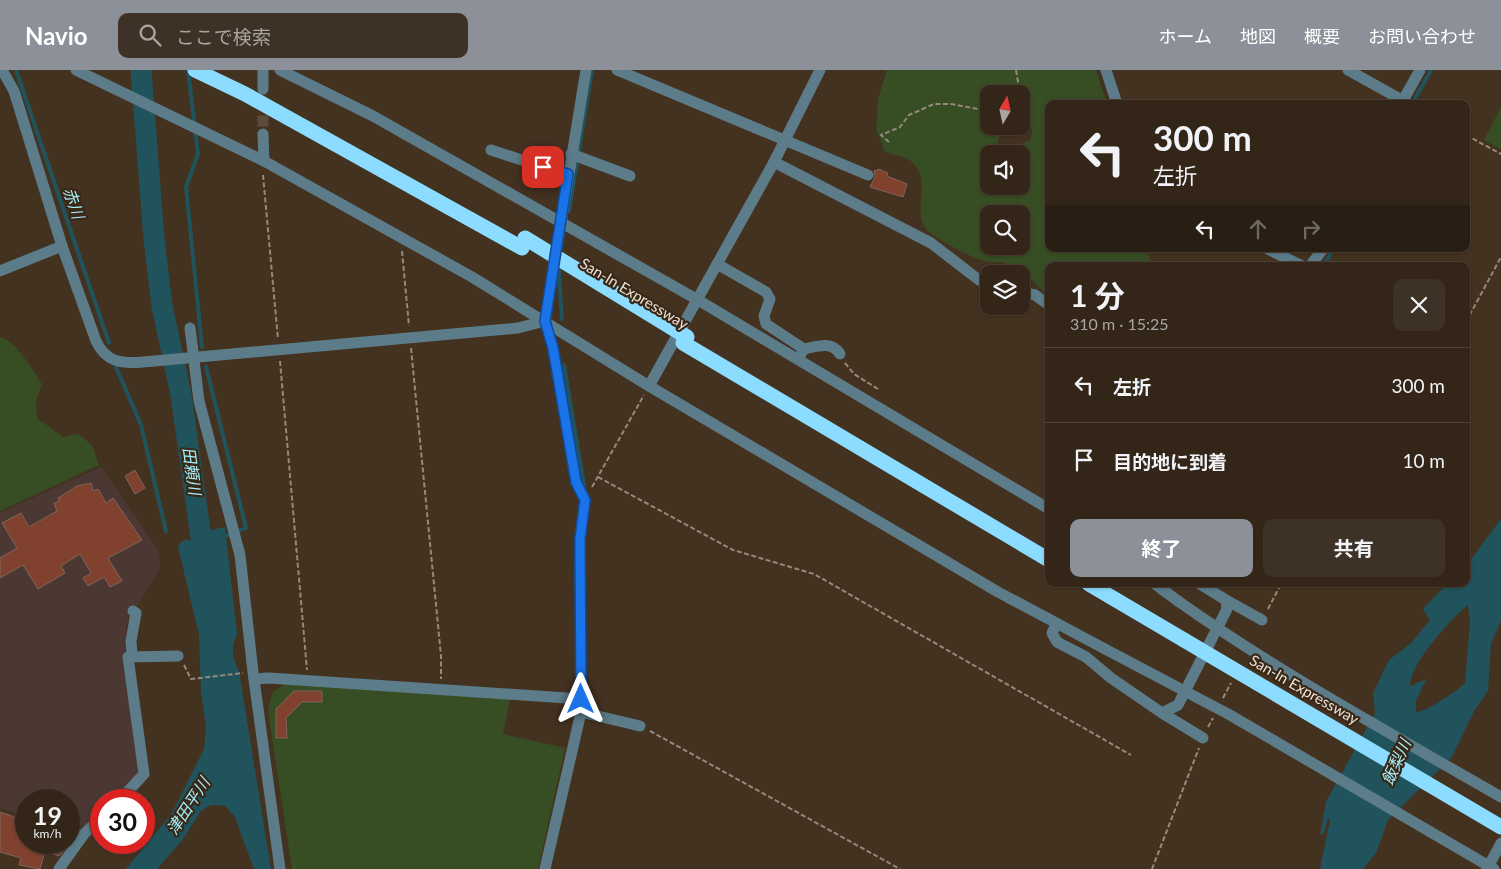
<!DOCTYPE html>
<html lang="ja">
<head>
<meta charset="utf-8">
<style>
  :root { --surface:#332619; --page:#3e3226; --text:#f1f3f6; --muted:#a9a5a2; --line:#4e4338; --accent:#8c9099 }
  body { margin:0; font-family:Lato,"Noto Sans JP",sans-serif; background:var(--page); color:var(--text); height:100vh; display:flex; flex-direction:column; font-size:19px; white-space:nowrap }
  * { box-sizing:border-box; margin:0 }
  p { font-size:16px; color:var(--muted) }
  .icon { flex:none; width:28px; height:28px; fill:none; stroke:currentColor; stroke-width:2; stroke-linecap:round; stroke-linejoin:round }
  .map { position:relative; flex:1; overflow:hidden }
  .panel { position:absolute; left:1045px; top:192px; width:425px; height:325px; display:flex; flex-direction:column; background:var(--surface); border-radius:10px; box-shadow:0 1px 4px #0004,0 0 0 1px var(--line) }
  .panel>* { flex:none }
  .hud { position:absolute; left:1045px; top:30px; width:425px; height:152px; border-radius:10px; box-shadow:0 1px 4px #0004,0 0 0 1px var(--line); background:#332619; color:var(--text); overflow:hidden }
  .needle { width:32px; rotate:9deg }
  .tools { position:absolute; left:980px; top:15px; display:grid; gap:10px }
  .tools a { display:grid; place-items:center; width:50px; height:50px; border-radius:10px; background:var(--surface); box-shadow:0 1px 4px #0004,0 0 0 1px var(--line); font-size:25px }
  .speed { position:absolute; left:15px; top:719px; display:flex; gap:10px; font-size:25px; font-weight:700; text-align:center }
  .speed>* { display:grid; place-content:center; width:65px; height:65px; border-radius:50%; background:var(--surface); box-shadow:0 1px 4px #0004,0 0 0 1px var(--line); line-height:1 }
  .speed small { font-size:12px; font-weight:400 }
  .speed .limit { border:8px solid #d22; background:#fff; color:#111 }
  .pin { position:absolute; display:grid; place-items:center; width:42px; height:42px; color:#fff; margin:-21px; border-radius:10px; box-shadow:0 2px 8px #0006 }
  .me { position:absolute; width:55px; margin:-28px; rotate:0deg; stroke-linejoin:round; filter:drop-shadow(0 0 4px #0008) }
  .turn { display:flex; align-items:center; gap:18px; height:105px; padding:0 25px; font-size:22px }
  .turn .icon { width:65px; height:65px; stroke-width:2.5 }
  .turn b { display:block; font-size:35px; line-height:42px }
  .lanes { display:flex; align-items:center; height:48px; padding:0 25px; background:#0003; justify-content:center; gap:25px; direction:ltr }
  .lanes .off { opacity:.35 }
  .round { display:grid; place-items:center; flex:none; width:52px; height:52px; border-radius:10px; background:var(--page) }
  .head { display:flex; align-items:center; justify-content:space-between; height:85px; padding:0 25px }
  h1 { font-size:30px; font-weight:700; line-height:38px }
  .action { display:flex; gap:10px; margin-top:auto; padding:10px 25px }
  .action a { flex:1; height:58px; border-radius:10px; background:var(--accent); color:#fff; font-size:20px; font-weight:700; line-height:58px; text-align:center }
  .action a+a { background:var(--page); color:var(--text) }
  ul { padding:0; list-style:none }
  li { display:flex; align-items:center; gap:15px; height:75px; padding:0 25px; border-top:1px solid var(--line) }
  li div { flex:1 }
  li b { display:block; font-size:19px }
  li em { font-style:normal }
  header { display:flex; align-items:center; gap:30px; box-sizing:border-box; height:70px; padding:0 25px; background:var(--accent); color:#fff }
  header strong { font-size:24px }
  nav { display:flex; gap:28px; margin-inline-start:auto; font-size:18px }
  .search { width:350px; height:45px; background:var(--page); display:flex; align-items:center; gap:12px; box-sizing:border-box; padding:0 18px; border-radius:10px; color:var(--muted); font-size:19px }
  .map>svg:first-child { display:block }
</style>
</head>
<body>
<header>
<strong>Navio</strong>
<div class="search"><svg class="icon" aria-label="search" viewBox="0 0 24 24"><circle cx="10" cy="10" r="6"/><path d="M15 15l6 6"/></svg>ここで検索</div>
<nav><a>ホーム</a><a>地図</a><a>概要</a><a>お問い合わせ</a></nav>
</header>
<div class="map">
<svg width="1501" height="799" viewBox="0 0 1501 799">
  <rect width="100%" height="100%" fill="#443221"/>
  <!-- education -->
  <path fill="#4c3832" d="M101 397 159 481 160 498 126 555 125 588 139 706 115 730H101V743L80 764 69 761V730H26V746L0 738V443Z"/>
  <!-- green -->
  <g fill="#374d24" fill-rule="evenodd">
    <path d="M887 0H1096L1107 34H1049V179H1148L1150 191 1147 196H1049V228C1037 215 1022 197 1004 193 999 191 994 193 989 192 973 189 940 171 928 161 910 144 933 113 913 93 908 87 893 85 885 82L876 59 878 29ZM989 24H1021V44H1025C1031 53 1034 61 1030 71 1019 74 1013 80 1002 82L998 77V69L1010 56H989ZM989 84H1021V116H989ZM989 144H1021V176H989Z"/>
    <path d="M1501 37V79L1484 70Z"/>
    <path d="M0 267C19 274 31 298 42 314L36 330 37 348 63 367 78 364 92 375 99 395 0 441Z"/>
    <path d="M284 614 510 629 503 664 565 678 538 799H292L268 641 272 623Z"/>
  </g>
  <!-- water -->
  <g fill="#20535b" fill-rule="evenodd">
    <path d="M1501 449V551L1491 573 1488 621 1474 641 1452 687 1388 750 1376 783 1363 799H1320L1330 750 1328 748 1324 763 1320 765 1326 732 1375 643 1373 623 1389 590 1411 573 1430 550 1423 539 1447 514H1466V496ZM1468 535 1470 552 1465 613C1459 620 1424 643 1416 642V631L1426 609 1410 616C1409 595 1451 548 1468 535Z"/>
    <path d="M225 457 237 564C231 577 232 588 239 601L271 799H254L235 747 225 736 217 735H211L201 741 183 769 157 799H126L172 743 204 679 206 656 201 622 199 565 178 477 181 472 187 469 192 472V464Z"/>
  </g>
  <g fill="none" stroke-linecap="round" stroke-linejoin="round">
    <!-- stream -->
    <g stroke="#20535b" stroke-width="4">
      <path d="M16 0 109 273"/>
      <path d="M188 0 198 84 186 117 202 277"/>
      <path d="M1412 34 1431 0"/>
      <path d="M569 141 592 0"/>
      <path d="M560 194 559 207 562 249"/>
      <path d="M1324 196 1333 179"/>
      <path d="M564 295 584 415"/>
      <path d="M116 297 141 355 166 461"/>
      <path d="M206 297 246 458 223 467"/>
    </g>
    <!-- river -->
    <path stroke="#20535b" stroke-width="21" d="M141 0 154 169 162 236 181 325 204 489"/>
  </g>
  <!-- building -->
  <g fill="#80412e" stroke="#80645c">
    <path d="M878 99 888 103 887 106 907 114 903 127 870 117 875 107 874 100 877 101Z"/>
    <path d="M135 400 145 418 135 424 125 406Z"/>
    <path d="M91 413 93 421 98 419 106 433 113 428 142 470 108 488 122 511 110 517 104 507 88 516 83 508 91 503 80 484 61 496 65 503 38 519 23 495 0 508V488L17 478 2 453 21 443 29 457 57 441 54 433 60 431 58 428 77 416Z"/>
    <path d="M294 621H322V632H302L286 648 287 668H276V639Z"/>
    <path d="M0 742 26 751V772H65L62 783 59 786 45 781 40 799 19 795 21 788 0 782Z"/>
  </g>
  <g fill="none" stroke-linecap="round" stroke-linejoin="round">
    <!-- minor-tunnel -->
    <path stroke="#5d4c3c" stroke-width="11" stroke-dasharray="11 5.5" stroke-linecap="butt" d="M263 29V64"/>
    <!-- path -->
    <g stroke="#96887a" stroke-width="2" stroke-dasharray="5 2.5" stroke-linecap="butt">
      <path d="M1016 0 1020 24"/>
      <path d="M1466 65 1501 84"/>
      <path d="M889 72 881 65 900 57 909 45 934 34H951L989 41"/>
      <path d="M263 105 278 269"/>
      <path d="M402 181 409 256"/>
      <path d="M1466 252 1501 187"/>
      <path d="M411 278 441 586V609"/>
      <path d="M280 291 307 600"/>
      <path d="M845 293 854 304 878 319"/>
      <path d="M598 407 733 480 814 504 1131 685"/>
      <path d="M592 417 644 325"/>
      <path d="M1268 539 1281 514"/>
      <path d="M184 595 191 609 243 603"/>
      <path d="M1223 628 1231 613"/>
      <path d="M1208 657 1213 648"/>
      <path d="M650 661 900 799"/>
      <path d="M1152 799 1199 678"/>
    </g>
    <!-- minor -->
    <g stroke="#5c7c8a" stroke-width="11">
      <path d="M2 0 14 21 62 176 96 271C106 292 121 294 143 292L518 258 545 251"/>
      <path d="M76 0 264 91 472 207 649 316 998 522 1105 579"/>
      <path d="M263 0V19"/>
      <path d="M280 0 373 46 698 230 1049 439"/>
      <path d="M617 0 868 105"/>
      <path d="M1106 0 1117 34"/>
      <path d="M1348 0 1409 34"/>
      <path d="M1401 34 1420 0"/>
      <path d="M263 64 264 91"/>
      <path d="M491 80 568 105"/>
      <path d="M571 84 630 106"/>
      <path d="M774 92 931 173 979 210 989 213"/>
      <path d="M1268 179 1302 196"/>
      <path d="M717 194 766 222 770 229 764 246 766 254 804 279 798 289"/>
      <path d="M1310 196 1323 179"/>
      <path d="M0 201 62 176"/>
      <path d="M1021 222 1035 225 1049 235"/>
      <path d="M190 258 199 331 240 485 253 602 280 799"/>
      <path d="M804 279C818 276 832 271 840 284"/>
      <path d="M649 316 774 92 820 0"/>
      <path d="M1155 514 1178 531"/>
      <path d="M1226 530 1262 550"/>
      <path d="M1056 555 1052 563 1057 572 1086 587 1111 608 1162 643 1178 635 1227 539 1226 530 1200 514"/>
      <path d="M132 585 131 571 136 543 133 541"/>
      <path d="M254 609 269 608 581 629"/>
      <path d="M581 642 640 656"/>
      <path d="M1162 643 1203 668"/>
      <path d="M120 730 144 704 128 587 178 586"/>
      <path d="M59 799 84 764 101 748"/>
      <path d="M545 799 581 642 580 469 585 430 576 412 553 279 545 251 586 0"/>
      <path d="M1487 799 1501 773"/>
    </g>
    <!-- highway -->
    <g stroke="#8bdcfe" stroke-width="15">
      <path d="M195 0 245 24 522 178"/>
      <path d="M683 273 1049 490"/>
      <path d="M1089 514 1184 570"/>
    </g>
    <!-- minor-bridge -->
    <g stroke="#5c7c8a" stroke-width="11">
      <path d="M1178 531C1281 604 1392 664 1501 727"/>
      <path d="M1105 579 1230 645 1494 799"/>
    </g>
    <!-- highway-bridge -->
    <g stroke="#8bdcfe" stroke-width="15">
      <path d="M525 168 687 267"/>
      <path d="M1184 570 1501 757"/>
    </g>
  </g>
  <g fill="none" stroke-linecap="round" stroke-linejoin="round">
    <!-- route casing -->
    <g stroke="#114b97" stroke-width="12">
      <path id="route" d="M543 97 568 104 545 251 553 278 576 412 585 430 580 469 581 629"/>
    </g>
    <!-- route -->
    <use href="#route" stroke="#1a73e8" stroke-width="9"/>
  </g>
  <g text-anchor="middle" stroke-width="4.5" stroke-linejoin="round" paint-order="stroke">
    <!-- street labels -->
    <g font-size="15" fill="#ece1d6" stroke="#392817">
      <text transform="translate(634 224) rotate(31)" y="5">San-In Expressway</text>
      <text transform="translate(1304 620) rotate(30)" y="5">San-In Expressway</text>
    </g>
    <!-- water labels -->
    <g font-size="16" font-style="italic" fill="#a4edfa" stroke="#392817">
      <text transform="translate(74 133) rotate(71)" y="6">赤川</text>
      <text transform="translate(192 401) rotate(82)" y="6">田頼川</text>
      <text transform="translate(1396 692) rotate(-66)" y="6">飯梨川</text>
      <text transform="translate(188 736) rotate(-57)" y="6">津田平川</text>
    </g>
  </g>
</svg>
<div class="tools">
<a><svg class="needle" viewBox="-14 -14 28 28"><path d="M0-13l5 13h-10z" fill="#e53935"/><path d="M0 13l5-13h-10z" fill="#a9a5a2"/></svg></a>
<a><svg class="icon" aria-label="sound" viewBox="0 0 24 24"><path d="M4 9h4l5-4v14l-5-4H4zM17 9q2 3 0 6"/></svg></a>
<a><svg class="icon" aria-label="search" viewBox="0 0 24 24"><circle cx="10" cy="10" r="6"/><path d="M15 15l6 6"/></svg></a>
<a><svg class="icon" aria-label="layers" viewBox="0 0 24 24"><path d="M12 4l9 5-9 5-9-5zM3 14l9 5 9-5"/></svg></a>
</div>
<div class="speed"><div>19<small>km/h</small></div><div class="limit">30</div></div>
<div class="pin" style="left:543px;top:97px;background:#d93025"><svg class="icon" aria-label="arrive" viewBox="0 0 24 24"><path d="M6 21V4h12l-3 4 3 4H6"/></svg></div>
<svg class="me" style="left:581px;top:629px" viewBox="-20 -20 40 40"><path d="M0-17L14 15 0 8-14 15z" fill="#1a73e8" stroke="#fff" stroke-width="4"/></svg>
<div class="hud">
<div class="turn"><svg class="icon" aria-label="left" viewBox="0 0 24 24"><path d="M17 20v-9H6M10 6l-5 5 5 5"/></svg><div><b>300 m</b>左折</div></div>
<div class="lanes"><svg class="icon" aria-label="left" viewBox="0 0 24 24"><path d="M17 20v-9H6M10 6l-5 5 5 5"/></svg><svg class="icon off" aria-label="ahead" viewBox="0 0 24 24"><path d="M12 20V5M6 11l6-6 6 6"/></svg><svg class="icon off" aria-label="right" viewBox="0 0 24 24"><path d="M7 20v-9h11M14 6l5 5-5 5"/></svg></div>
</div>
<section class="panel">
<div class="head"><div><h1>1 分</h1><p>310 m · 15:25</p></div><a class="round"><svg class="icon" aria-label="close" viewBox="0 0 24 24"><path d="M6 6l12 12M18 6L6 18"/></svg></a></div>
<ul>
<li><svg class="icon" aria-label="left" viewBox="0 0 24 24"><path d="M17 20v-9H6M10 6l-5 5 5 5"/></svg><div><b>左折</b></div><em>300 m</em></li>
<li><svg class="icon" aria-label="arrive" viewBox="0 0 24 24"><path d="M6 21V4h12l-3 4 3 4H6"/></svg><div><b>目的地に到着</b></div><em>10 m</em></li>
</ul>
<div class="action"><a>終了</a><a>共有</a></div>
</section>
</div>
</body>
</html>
